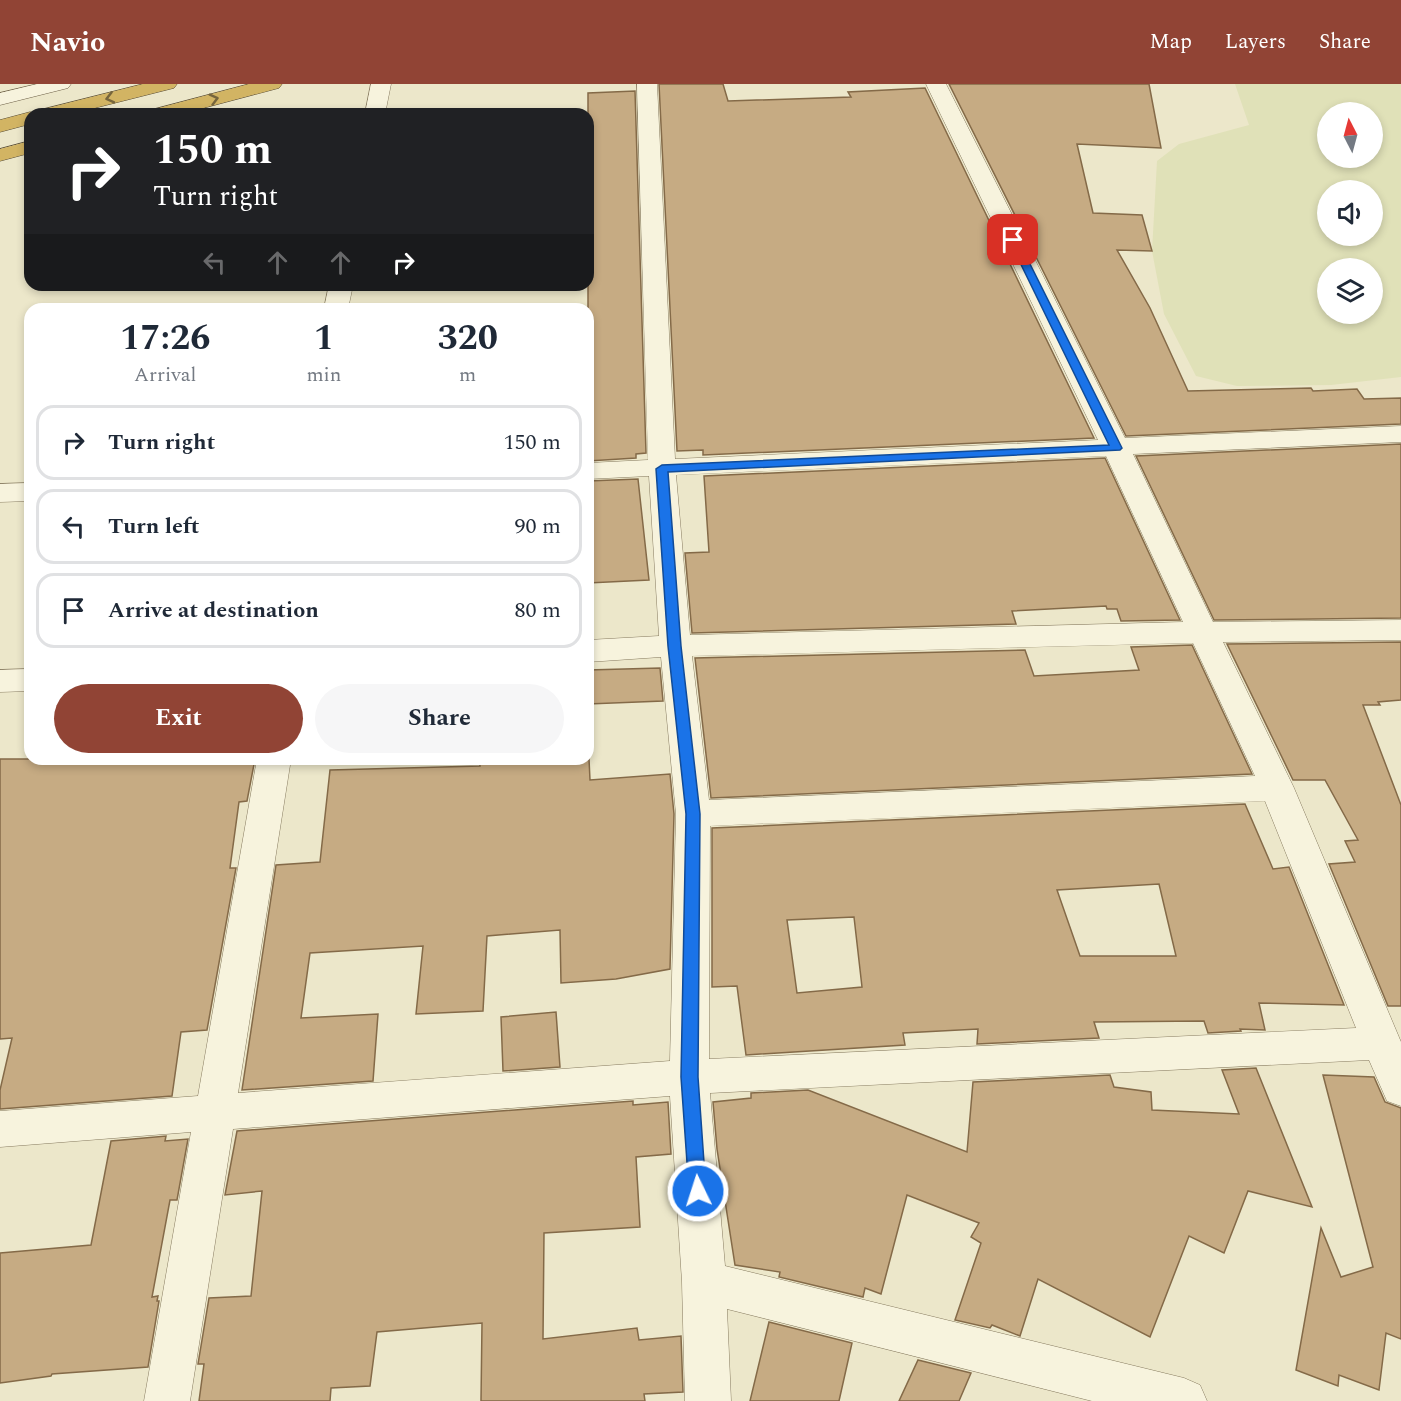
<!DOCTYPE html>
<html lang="en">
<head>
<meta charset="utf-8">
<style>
  :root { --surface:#fff; --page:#f6f6f7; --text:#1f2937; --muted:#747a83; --line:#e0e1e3; --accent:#914435 }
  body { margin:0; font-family:Spectral,serif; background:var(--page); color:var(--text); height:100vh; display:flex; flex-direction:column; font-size:22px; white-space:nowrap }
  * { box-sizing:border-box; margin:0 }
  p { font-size:20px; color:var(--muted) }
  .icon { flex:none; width:33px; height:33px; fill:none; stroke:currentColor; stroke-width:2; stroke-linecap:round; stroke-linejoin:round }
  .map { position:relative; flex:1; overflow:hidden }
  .drawer { position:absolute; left:24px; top:219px; width:570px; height:462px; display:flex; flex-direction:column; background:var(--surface); border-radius:18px; box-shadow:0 3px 9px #0003 }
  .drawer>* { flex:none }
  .guide { position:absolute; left:24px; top:24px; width:570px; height:183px; border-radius:18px; box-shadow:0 3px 9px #0003; background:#202124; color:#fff; overflow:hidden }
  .needle { width:39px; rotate:354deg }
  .fabs { position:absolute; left:1317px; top:18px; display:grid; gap:12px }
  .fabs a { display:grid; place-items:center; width:66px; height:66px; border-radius:50%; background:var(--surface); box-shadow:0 3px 9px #0003; font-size:30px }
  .pin { position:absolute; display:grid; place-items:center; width:51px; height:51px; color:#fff; margin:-26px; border-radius:12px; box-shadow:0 3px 9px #0006 }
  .me { position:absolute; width:66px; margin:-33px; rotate:356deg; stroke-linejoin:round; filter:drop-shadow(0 0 4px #0008) }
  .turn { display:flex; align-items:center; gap:21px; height:126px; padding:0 30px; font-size:27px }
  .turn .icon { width:78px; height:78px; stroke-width:2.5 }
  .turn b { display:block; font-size:42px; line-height:51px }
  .lanes { display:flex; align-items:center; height:57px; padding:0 30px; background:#0003; justify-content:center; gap:30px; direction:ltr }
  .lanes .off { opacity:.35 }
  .eta { display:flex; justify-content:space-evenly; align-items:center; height:102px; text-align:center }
  .eta b { font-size:36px; font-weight:700; line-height:42px }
  .cta { display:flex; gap:12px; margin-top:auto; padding:12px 30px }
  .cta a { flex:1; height:69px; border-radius:36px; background:var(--accent); color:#fff; font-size:24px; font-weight:700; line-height:69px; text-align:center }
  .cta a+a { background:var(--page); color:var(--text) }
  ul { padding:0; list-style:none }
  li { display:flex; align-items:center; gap:18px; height:75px; margin:0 12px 9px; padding:0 18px; border:3px solid var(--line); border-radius:18px }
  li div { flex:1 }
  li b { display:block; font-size:22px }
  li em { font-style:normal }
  header { display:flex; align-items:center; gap:36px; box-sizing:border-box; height:84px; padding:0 30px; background:var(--accent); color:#fff }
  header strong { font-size:28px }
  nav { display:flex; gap:33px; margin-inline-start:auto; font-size:21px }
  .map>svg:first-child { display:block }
</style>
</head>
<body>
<header>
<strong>Navio</strong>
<nav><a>Map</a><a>Layers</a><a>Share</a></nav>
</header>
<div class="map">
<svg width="1401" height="1317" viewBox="0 0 1401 1317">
  <rect width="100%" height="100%" fill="#ece7ca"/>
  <!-- farmland -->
  <path fill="#e0e1b8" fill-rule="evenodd" d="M1235 0H1401V293L1331 301 1237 302 1196 292 1164 230 1152 167 1157 77 1179 60 1249 41ZM1328 28H1372V74H1328ZM1372 106V152H1328V106ZM1328 184H1372V230H1328Z"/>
  <!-- building -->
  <g fill="#c6ab83" stroke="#846a48" stroke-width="1.5" fill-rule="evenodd">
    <path d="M659 0H723L728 17 851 13 848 8 925 4 1094 354 703 371V366L677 367Z"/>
    <path d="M949 0H1149L1161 64 1077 60 1093 129 1142 131 1152 167 1117 166 1150 224 1188 307 1311 304 1313 307 1357 305 1364 315 1401 314V340L1126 352Z"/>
    <path d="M635 7 646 369 636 370V374L588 377V9Z"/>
    <path d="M1401 360V534L1214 536 1136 372Z"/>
    <path d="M1105 374 1180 536 1121 537 1117 525H1107L1106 522 1012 527 1016 540 692 549 685 469 709 468 704 392Z"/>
    <path d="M638 395 649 496 588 499V397Z"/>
    <path d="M1401 558V616L1378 618 1380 621H1363L1401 721V922H1388L1329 780 1355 778 1345 757 1358 756 1325 696H1293L1227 560Z"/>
    <path d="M1192 561 1252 690 711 714 695 574 1025 566 1034 592 1139 586 1131 563Z"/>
    <path d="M660 584 663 617 588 620V586Z"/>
    <path d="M0 675H255L247 717 239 718 230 784H236L207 946 181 948 172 1012 0 1025V1006L12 954 0 955Z"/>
    <path d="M479 675H589L590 696 670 690 674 730 670 885 616 895 561 899 560 846 487 852 483 927 416 930 423 862 310 869 301 934 378 930 373 997 242 1006 276 781 320 778 330 686 480 682Z"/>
    <path d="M1245 720 1273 785 1289 783 1344 921 1259 919 1265 946 1240 945 1241 947 1208 949 1204 937 1094 938 1099 954 977 960 978 945 903 949 905 961 746 971 737 902 712 903V744ZM1159 800 1176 872H1080L1057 806ZM854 833 862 903 797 909 787 836Z"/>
    <path d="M556 928 560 983 503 987 501 933Z"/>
    <path d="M1256 984 1312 1123 1248 1107 1224 1169 1189 1152 1150 1253 1038 1195 1020 1252 992 1241 990 1244 955 1236 981 1159 971 1153 979 1139 907 1111 881 1210 865 1204 863 1213 779 1193 780 1188 735 1181 717 1065 713 1018 751 1014V1009L808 1006 967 1068 973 998 1110 991 1114 1003 1151 1008 1152 1026 1239 1030 1222 986Z"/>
    <path d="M1323 991 1374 993 1385 1018 1401 1024V1255L1386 1249 1379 1306 1339 1291 1338 1302 1296 1286 1321 1144 1341 1193 1373 1183Z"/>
    <path d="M633 1017V1021L668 1018 671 1070 636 1073 640 1143 544 1149 543 1255 637 1244 639 1256 681 1252 683 1308 644 1310 645 1317H481L482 1239 377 1248 370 1302 331 1304 330 1317H199L204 1280H198L209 1214 251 1212 262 1107 225 1111 237 1047Z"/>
    <path d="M166 1052 165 1057 188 1055 177 1116H170L152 1213 158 1212 157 1217H159L148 1283 52 1290 51 1292 0 1299V1169L91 1161 111 1057Z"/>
    <path d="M769 1238 852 1259 839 1317H750Z"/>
    <path d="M918 1276 971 1289 959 1317H899Z"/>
  </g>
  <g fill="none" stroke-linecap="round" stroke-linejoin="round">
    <!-- street casing -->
    <g stroke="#877b60" stroke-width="1">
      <g id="street">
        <path d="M371 0H391L385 30H365Z"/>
        <path d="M637 0H657L675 375 1098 356 926 0H946L1125 354 1401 342V358L1133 370 1213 538 1401 536V556L1223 558 1294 704 1401 958V1022L1387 1017 1369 976 710 1009 725 1182 1184 1294 1200 1301 1207 1317H1092L727 1225 731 1317H685L682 1198 670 1012 233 1045 190 1317H144L191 1048 0 1063V1027L198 1012 257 675H291L238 1009 670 977 676 730 661 573 588 578V556L659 552 649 392 588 395V379L648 376ZM1106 372 1183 538 690 551 676 391ZM1193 559 1255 692 709 716 692 572ZM1265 717 1356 944 709 975 710 742Z"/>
        <path d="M329 201H353L348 225H324Z"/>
        <path d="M30 399V417L0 418V400Z"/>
        <path d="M30 585V607L0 608V586Z"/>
      </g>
    </g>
    <!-- secondary casing -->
    <g stroke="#695c43" stroke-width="1">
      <path id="secondary" d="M37 0H71L68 4 0 21V9Z"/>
    </g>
    <!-- highway casing -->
    <g stroke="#554933" stroke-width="1">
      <g id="highway">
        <path d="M143 0H177L174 4 71 30H30V40L0 48V36L30 28 37 30 40 26Z"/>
        <path d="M249 0H282L279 4 181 30H148L151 26Z"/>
        <path d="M30 57V69L0 77V65Z"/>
      </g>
    </g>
    <!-- street -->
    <use href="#street" fill="#f7f3dd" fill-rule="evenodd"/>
    <!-- secondary -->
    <use href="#secondary" fill="#f7f3dd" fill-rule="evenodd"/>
    <!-- highway -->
    <use href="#highway" fill="#d2b463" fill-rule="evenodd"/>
  </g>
  <!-- one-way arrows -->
  <defs><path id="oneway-chevron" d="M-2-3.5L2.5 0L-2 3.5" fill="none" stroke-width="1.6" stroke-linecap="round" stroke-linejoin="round" transform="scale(1.5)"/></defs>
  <g stroke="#76653c">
    <use href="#oneway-chevron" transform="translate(110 14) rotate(166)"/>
    <use href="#oneway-chevron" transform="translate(214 15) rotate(-15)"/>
  </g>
  <!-- route -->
  <path fill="#1a73e8" stroke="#114b97" stroke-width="1.5" d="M1013 153 1018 156 1122 364 1120 366 668 388 681 562 700 730 698 993 706 1107 704 1113 698 1115 692 1113 689 1107 681 993 686 730 668 562 656 385 662 381 1109 361 1009 156Z"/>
</svg>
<div class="fabs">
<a><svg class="needle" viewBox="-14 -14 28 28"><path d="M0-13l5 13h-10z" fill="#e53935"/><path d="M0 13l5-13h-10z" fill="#747a83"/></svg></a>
<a><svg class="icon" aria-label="sound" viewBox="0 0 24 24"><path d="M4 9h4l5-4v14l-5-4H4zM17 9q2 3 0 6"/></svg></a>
<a><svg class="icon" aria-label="layers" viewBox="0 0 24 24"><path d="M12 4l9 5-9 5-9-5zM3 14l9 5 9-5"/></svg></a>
</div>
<div class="pin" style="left:1013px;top:156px;background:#d93025"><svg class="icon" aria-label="arrive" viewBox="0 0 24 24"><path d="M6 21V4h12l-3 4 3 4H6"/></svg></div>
<svg class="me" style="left:698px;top:1107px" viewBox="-20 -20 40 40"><circle r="17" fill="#1a73e8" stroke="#fff" stroke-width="3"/><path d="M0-11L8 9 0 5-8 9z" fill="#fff"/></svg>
<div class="guide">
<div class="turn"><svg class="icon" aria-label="right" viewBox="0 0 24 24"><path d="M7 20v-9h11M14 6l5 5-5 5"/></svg><div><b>150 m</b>Turn right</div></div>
<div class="lanes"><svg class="icon off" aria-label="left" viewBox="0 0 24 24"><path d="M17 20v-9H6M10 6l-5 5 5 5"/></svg><svg class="icon off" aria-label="ahead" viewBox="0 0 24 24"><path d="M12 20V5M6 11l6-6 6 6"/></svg><svg class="icon off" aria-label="ahead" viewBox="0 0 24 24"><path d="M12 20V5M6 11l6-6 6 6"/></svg><svg class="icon" aria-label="right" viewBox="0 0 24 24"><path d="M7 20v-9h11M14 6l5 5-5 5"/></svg></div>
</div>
<section class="drawer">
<div class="eta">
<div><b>17:26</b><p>Arrival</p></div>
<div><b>1</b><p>min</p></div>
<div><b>320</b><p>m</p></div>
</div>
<ul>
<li><svg class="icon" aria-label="right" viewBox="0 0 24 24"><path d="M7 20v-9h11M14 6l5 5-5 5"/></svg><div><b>Turn right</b></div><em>150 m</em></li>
<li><svg class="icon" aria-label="left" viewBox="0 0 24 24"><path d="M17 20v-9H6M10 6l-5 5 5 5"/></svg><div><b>Turn left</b></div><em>90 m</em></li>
<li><svg class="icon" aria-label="arrive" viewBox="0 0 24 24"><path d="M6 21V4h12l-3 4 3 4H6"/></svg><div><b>Arrive at destination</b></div><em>80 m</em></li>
</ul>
<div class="cta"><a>Exit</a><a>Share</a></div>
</section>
</div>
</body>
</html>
